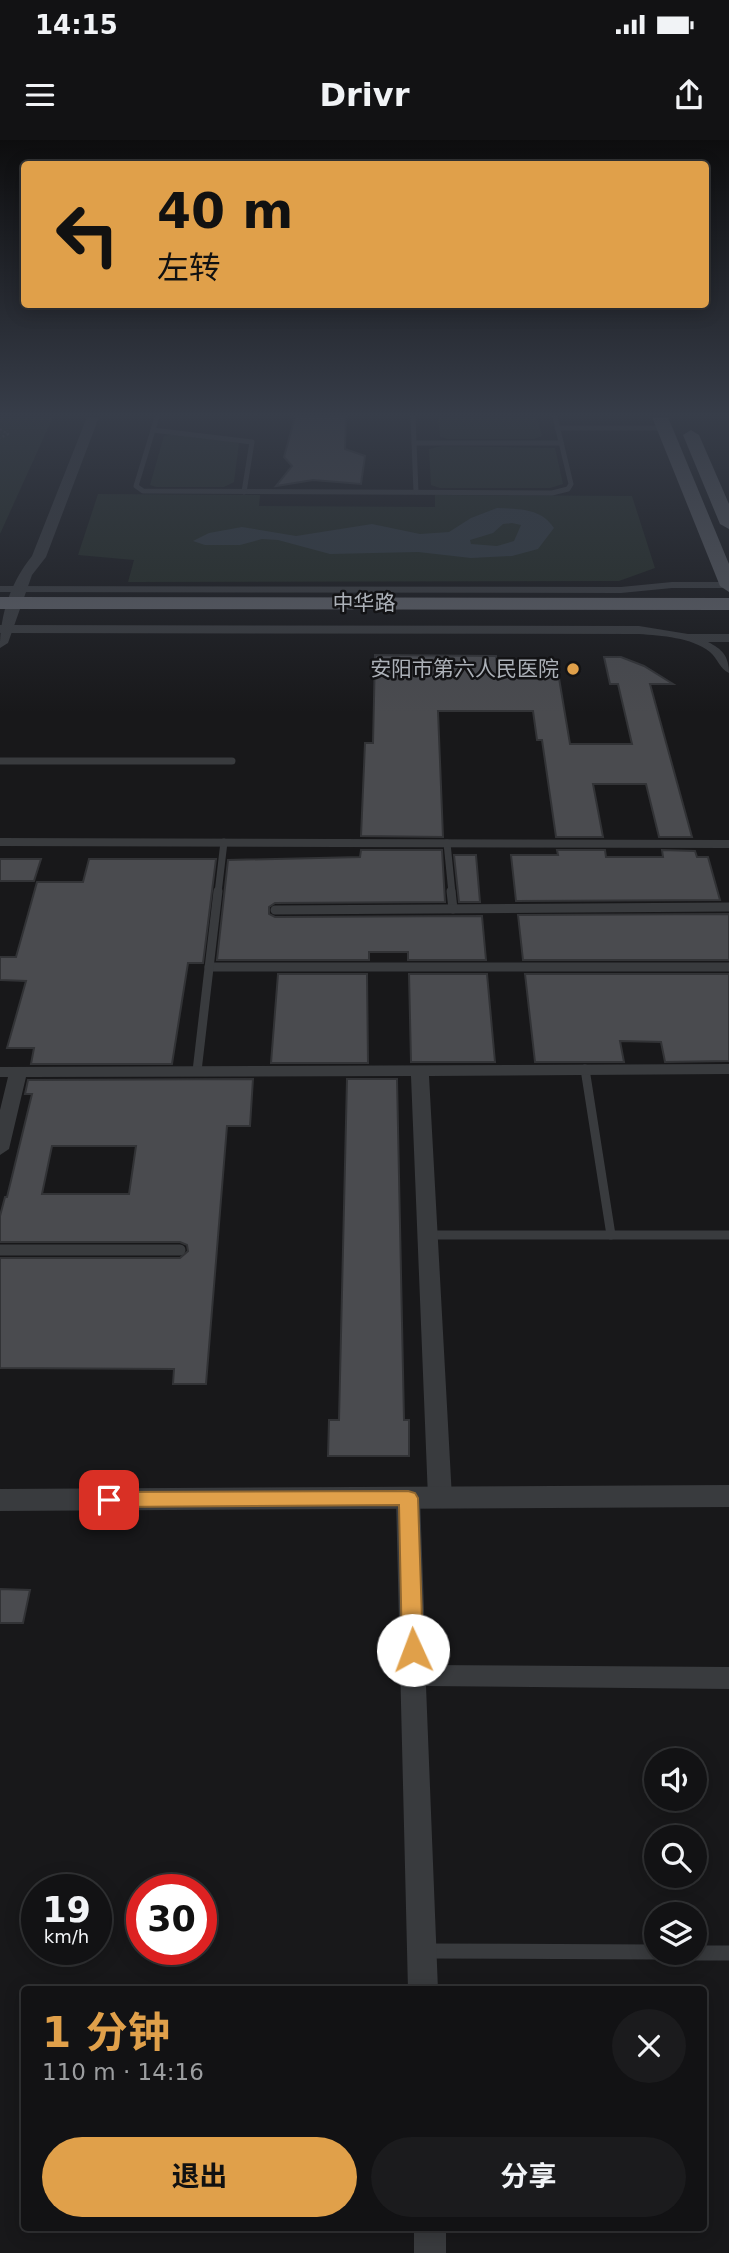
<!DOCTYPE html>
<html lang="zh">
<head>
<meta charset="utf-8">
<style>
  :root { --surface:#121214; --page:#1b1b1d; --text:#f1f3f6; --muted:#9c9ea0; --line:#313234; --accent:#e0a04a }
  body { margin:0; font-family:"DejaVu Sans","Noto Sans SC",sans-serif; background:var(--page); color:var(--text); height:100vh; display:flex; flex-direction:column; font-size:26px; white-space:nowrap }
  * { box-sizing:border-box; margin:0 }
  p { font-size:23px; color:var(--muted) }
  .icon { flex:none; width:38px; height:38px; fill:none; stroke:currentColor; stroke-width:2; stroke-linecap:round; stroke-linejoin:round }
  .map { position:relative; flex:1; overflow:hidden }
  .details { position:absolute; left:21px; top:1846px; width:686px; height:245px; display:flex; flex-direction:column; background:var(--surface); border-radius:7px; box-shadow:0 4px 18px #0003,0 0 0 2px var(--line) }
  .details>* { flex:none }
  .guide { position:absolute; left:21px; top:21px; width:688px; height:147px; border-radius:7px; box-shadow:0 4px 18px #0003,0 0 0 2px var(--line); background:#e0a04a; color:#111; overflow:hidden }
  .buttons { position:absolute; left:644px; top:1608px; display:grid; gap:14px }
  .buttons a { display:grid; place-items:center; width:63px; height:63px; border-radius:50%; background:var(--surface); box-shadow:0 4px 18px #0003,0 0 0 2px var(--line); font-size:35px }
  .speed { position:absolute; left:21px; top:1734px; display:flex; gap:14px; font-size:35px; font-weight:700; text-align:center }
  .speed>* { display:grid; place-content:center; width:91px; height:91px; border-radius:50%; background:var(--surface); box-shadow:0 4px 18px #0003,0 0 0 2px var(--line); line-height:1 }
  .speed small { font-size:18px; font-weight:400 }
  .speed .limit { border:10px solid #d22; background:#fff; color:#111 }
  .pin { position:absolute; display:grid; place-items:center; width:60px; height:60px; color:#fff; margin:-30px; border-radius:14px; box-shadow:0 4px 10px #0006 }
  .me { position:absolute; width:77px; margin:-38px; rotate:358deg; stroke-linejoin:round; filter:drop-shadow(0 0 5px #0008) }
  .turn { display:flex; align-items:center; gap:24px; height:147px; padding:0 21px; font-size:32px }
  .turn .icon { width:91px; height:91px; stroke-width:2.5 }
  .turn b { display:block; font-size:49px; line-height:60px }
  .round { display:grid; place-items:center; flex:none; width:74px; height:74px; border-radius:37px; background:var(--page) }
  .head { display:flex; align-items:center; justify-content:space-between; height:119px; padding:0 21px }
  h1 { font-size:42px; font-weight:700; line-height:52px; color:var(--accent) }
  .cta { display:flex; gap:14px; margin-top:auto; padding:14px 21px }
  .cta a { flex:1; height:80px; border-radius:42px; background:var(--accent); color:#111; font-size:28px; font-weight:700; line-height:80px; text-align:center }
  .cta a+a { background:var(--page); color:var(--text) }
  .status { display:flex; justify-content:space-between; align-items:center; height:49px; padding:0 35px; background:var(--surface); direction:ltr }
  .status svg { height:19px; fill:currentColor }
  header { display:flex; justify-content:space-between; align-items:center; height:91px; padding:0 21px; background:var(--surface); font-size:32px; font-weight:700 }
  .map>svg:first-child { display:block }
</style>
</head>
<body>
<div class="status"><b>14:15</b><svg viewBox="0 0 49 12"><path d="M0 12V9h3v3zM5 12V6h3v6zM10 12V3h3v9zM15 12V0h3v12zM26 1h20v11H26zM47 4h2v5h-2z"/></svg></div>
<header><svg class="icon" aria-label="menu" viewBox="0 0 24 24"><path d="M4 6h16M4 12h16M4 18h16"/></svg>Drivr<svg class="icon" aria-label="share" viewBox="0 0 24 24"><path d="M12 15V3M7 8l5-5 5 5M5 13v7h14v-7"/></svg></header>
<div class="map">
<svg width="729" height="2113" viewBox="0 0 729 2113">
  <rect width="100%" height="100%" fill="#18181a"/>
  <!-- green -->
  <g fill="#242c25">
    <path d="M0 277H53L0 394Z"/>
    <path d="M438 277H537L542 296 534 299H448L440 297Z"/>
    <path d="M174 294 239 303 234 342 224 347H156L150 345 164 296Z"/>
    <path d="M442 306 555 308 563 344 550 348H440L431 345 429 309Z"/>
    <path d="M98 354 260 355 259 366 435 367V355L632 356 655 428 619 441 128 442 134 420 78 415Z"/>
  </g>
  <!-- water -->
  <path fill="#333c42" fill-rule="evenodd" d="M497 368C520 369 541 368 554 388L538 409 512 416 471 418 418 412 330 414 278 400 262 399 240 405H205L193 401 209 393 242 387 296 396 372 384 420 394 449 392 471 378ZM512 383 521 385 514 401 497 406 471 404 470 400 493 393 503 384Z"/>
  <!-- building -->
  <g fill="#4a4b4f" stroke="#323336" stroke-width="2" fill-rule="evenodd">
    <path d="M295 277H346L345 309 365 316 361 344 313 340 276 346 292 326 284 317Z"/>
    <path d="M375 515 496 516 497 526H557L570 604H632L618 544H610L604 517H621L644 526 673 544H650L692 697H659L646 644H593L603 697H556L542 600H537L533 571H438L443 697 361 696 365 603H373Z"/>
    <path d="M361 710H442L445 762 275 763 269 767V774L275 777 482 776 486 820H408V812H369V820H217L228 720 360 717Z"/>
    <path d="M557 710H605L606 717H663L662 710 695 711 697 717H708L720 760 516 761 511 715H558Z"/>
    <path d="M454 715H476L480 762H459Z"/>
    <path d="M0 719H41L34 741H0Z"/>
    <path d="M89 719H216L203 823H188L172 924H31L34 908H7L26 841 0 840V817H16L37 742H83Z"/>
    <path d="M729 774V820H523L518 775Z"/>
    <path d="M278 834H367L368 923H271Z"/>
    <path d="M409 834H487L495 922H411Z"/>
    <path d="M525 834H729V921L665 922 661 902 620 901 624 922H535Z"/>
    <path d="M253 939 250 986H227L206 1244H173L174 1229 0 1228V1118H180L188 1111 187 1105 180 1102H0V1076L5 1057H7L32 954H25L28 940ZM52 1006H136L129 1054H42Z"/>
    <path d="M347 939H397L404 1280H409V1316H328L329 1280H339Z"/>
    <path d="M0 1449 30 1450 23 1483H0Z"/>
  </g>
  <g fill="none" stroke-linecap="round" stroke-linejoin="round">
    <!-- path -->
    <path stroke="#404245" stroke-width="2.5" stroke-dasharray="2 2.5" stroke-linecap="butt" d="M0 289 8 294 0 298"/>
    <!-- service-far4 -->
    <g stroke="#393b3e" stroke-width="5">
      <path d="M157 277 136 346 143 351 552 353 568 349 571 344 555 277"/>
      <path d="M413 277 416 352"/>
      <path d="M557 288H665"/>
      <path d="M153 290 252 302 244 352"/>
      <path d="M414 303H561"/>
    </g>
    <!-- service-far3 -->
    <g stroke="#393b3e" stroke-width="7">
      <path d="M0 621H232"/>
      <path d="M447 703 452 753"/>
      <path d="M218 753 224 702"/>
    </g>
    <!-- service-far2 -->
    <g stroke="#393b3e" stroke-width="9">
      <path d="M451 751 453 769"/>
      <path d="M275 770 729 767"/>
      <path d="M209 827H729"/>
      <path d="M585 929 611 1095"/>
      <path d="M197 931 218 751"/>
      <path d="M428 1095H729"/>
    </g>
    <!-- service-far1 -->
    <path stroke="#393b3e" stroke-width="11" d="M0 1110H180"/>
    <!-- service -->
    <g stroke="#393b3e" stroke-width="15">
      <path d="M426 1811 656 1812"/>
      <path d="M695 1813H729"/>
    </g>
    <!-- minor -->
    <g fill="#393b3e" fill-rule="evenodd">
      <path d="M672 442H729V448H672L621 453 0 452V446L621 447Z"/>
      <path d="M0 485 639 486 688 494H729V502H708C722 509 729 516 729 533 720 529 718 519 710 512 691 497 662 496 639 494L0 493Z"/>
      <path d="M0 698 729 700V708L0 706Z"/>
      <path d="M729 924V934L429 936 452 1358 448 1364 440 1367 432 1364 428 1358 411 936 26 937 9 1009 0 1015V970L8 937H0V927Z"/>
      <path d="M408 1349 416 1352 420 1358 426 1525 729 1527V1549L426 1546 438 1850H408L396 1358 400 1352Z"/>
      <rect x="414" y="2088" width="32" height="25"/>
    </g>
    <!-- tertiary -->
    <g fill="#393b3e" fill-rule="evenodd">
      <path d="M87 277H99L46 417 32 435 8 503 0 508C0 474 11 442 32 416Z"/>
      <path d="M729 1345V1367L0 1371V1349Z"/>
    </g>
    <!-- primary -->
    <g fill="#56585d" fill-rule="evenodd">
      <path d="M652 277H668L729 424V452L720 446Z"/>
      <path d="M691 290 699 295 729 364V389L720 384 683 295Z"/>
    </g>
    <!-- trunk -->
    <path fill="#5e6066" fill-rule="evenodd" d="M0 457 729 458V470L0 469Z"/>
  </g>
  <!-- sky -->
  <linearGradient id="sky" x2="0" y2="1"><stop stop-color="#0d0d0e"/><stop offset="0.48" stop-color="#373d49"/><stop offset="1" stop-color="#373d49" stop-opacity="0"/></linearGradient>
  <rect width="729" height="573" fill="url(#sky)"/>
  <!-- route -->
  <path fill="#e0a04a" stroke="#926830" stroke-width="2" d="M408 1351 415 1353 418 1358 423 1510 420 1516 413 1518 405 1516 402 1510 399 1365 109 1367 102 1365 99 1360 102 1354 109 1352Z"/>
  <!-- markers -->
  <circle fill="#e0a04a" stroke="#131315" stroke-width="2.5" cx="573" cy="529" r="7"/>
  <g text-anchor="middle" stroke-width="5" stroke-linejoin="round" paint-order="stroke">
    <!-- far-street labels -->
    <g font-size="21" fill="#acb1b8" stroke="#131315">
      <text x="364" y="470">中华路</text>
    </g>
    <!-- far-poi labels -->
    <g font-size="21" fill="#acb1b8" stroke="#131315" text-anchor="end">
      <text x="559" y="536">安阳市第六人民医院</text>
    </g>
  </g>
</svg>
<div class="buttons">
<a><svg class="icon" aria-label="sound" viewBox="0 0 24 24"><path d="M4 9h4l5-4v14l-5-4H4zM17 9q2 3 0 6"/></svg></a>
<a><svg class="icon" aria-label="search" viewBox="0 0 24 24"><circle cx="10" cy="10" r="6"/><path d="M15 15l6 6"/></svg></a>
<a><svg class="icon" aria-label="layers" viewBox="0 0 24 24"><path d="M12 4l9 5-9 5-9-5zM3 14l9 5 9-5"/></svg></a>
</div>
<div class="speed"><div>19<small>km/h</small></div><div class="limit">30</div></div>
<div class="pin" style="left:109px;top:1360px;background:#d93025"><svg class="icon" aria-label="arrive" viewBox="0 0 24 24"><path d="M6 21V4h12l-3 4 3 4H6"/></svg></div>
<svg class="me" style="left:413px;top:1510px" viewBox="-20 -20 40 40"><circle r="19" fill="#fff"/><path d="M0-13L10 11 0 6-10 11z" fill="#e0a04a"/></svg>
<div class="guide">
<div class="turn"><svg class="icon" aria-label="left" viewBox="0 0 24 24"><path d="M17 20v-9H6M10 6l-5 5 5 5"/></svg><div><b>40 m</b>左转</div></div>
</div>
<section class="details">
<div class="head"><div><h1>1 分钟</h1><p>110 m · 14:16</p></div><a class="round"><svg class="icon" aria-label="close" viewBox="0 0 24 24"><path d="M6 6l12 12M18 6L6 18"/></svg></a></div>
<div class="cta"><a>退出</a><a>分享</a></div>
</section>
</div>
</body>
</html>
